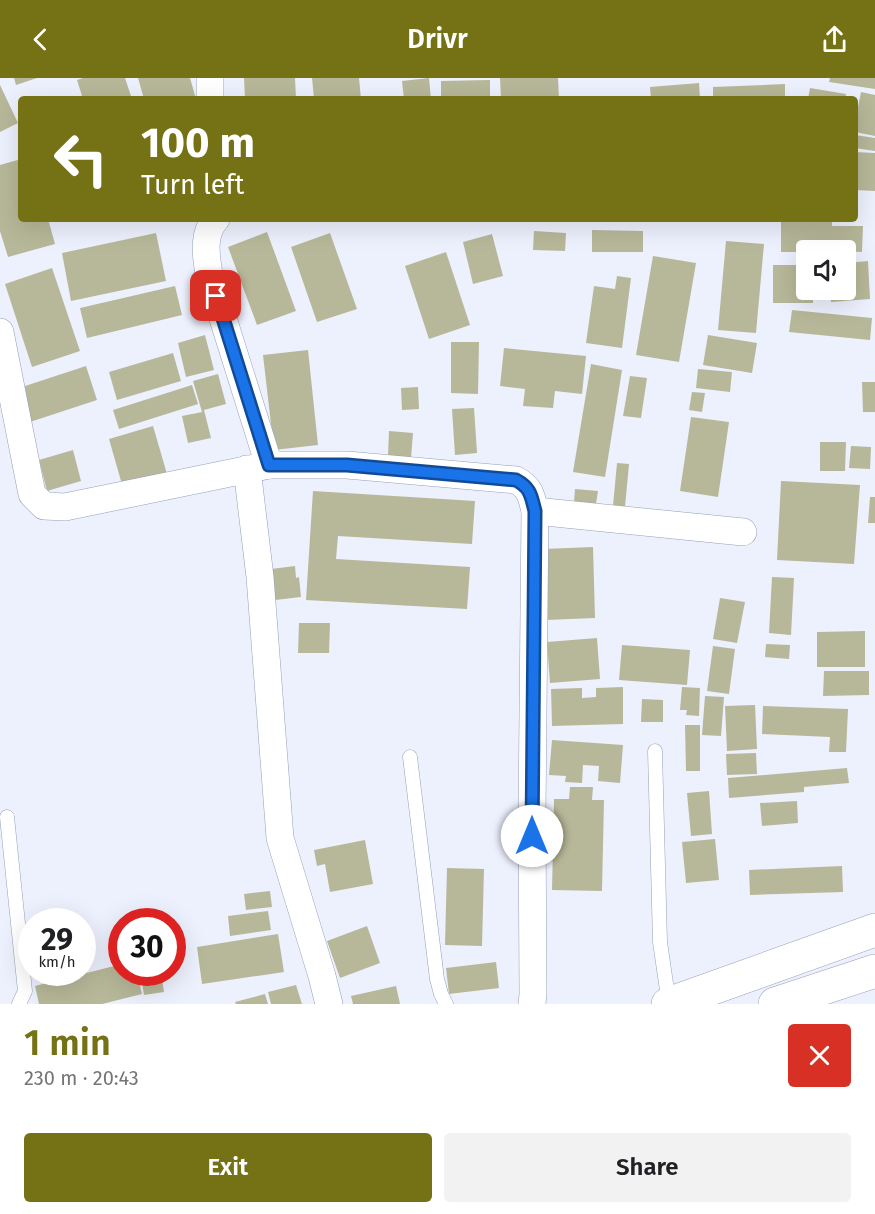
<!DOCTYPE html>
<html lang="en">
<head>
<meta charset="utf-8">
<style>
  :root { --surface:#fff; --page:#f2f2f2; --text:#202124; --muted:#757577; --accent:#757215 }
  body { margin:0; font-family:"Fira Sans",sans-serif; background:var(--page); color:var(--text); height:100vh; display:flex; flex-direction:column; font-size:22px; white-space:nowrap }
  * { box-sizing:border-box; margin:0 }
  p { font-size:20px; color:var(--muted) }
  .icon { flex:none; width:33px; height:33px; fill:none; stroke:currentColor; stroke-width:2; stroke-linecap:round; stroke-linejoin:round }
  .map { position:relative; height:926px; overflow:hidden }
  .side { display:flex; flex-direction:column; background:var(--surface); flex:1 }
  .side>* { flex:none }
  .banner { position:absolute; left:18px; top:18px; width:840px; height:126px; border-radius:6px; box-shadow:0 6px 24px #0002; background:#757215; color:#fff; overflow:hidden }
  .fabs { position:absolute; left:796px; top:162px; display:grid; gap:12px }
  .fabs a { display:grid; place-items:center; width:60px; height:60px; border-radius:6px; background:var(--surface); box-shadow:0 6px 24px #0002; font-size:30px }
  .speed { position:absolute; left:18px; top:830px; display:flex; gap:12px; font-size:30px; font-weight:700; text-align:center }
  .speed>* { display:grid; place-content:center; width:78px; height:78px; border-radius:50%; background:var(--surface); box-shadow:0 6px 24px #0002; line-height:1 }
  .speed small { font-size:15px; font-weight:400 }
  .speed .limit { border:9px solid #d22; background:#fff; color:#111 }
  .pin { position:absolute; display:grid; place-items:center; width:51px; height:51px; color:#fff; margin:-26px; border-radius:12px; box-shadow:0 3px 9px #0006 }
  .me { position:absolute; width:66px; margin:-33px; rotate:0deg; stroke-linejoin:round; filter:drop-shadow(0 0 4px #0008) }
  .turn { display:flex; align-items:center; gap:21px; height:126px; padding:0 24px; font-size:27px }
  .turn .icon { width:78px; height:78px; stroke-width:2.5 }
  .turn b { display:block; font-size:42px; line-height:51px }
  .round { display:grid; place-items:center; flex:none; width:63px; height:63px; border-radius:6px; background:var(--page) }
  .summary { display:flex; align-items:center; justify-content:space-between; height:102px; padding:0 24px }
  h1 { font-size:36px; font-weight:600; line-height:45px; color:var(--accent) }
  .cta { display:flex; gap:12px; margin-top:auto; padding:12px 24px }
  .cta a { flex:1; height:69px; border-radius:6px; background:var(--accent); color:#fff; font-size:24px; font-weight:600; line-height:69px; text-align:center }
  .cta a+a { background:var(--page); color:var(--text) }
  header { display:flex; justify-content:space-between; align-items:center; height:78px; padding:0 24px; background:var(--accent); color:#fff; font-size:27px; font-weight:600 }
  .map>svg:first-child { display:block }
</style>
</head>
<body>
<header><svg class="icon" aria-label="back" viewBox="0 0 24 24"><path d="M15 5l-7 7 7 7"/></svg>Drivr<svg class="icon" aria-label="share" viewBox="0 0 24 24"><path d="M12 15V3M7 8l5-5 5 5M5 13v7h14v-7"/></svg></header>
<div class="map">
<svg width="875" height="926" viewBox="0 0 875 926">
  <rect width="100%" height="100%" fill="#edf1fd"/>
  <!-- building -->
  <g fill="#b7b899">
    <path d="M14 0H37L16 7Z"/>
    <path d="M83 0H125L132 21H83L77 2Z"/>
    <path d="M138 0H190L196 21H144Z"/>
    <path d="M244 0H295L296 21H245Z"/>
    <path d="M312 0H359L361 21H314Z"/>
    <path d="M429 0 431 21H404L402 3Z"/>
    <path d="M500 0H558L559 21H501Z"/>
    <path d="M830 0H875V11L829 4Z"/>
    <path d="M490 2V21H441V3Z"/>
    <path d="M699 5 700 21H651L650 9Z"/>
    <path d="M785 6V21H713V9Z"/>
    <path d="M0 7 18 45 0 54Z"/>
    <path d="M810 10 846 16 845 21H808Z"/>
    <path d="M861 14 875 17V58L855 54V28L858 29Z"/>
    <path d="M855 57 875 60V73L855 70Z"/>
    <path d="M855 74 875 75V113L855 112Z"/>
    <path d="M21 81V141H48L55 166 8 179 0 153V87Z"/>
    <path d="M781 141H832V148H863L862 174 807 172V174H781Z"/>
    <path d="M592 152 643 153V174H592Z"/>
    <path d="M534 153 566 155 565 173 533 172Z"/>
    <path d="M267 154 296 233 257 247 228 169Z"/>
    <path d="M156 155 166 203 71 223 62 175Z"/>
    <path d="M330 155 357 231 317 244 291 169Z"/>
    <path d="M492 156 503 198 473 206 463 164Z"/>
    <path d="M726 163 764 166 756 255 718 252Z"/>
    <path d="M446 174 470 247 429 261 405 188Z"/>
    <path d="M653 178 696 185 679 284 636 277Z"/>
    <path d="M868 183 870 221 831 224 830 212H846V185Z"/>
    <path d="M773 187H807V212H813V225H773Z"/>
    <path d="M52 190 80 273 32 289 5 206Z"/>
    <path d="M617 198 631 200 622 270 586 265 594 208 615 211Z"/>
    <path d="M175 208 182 237 87 260 80 230Z"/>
    <path d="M792 232 872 240 870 262 789 254Z"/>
    <path d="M205 257 214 292 186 299 178 265Z"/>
    <path d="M708 257 757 265 752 295 703 287Z"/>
    <path d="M451 264H479L478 316 451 315Z"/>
    <path d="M504 270 586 278 582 316 555 313 553 330 523 328 525 311 500 308Z"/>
    <path d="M308 272 318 367 274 372 263 277Z"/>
    <path d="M173 275 181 303 117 322 109 294Z"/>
    <path d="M591 286 622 292 605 399 573 394Z"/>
    <path d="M86 288 97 322 30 344 19 310Z"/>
    <path d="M698 291 732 294 730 314 696 310Z"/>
    <path d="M218 296 226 326 204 332 211 360 188 365 182 338 202 334 193 303Z"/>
    <path d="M630 298 647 300 641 340 623 338Z"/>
    <path d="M862 304H875V334H863Z"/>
    <path d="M192 307 198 326 119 351 113 332Z"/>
    <path d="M418 309 419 331 402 332 401 310Z"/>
    <path d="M692 314 705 315 702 334 689 332Z"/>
    <path d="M474 330 477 375 455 377 452 331Z"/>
    <path d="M691 339 729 344 718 419 680 413Z"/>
    <path d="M153 348 167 396 123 410 109 361Z"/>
    <path d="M389 353 413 355 411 380 388 378Z"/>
    <path d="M820 364H846L845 393H820Z"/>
    <path d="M851 368 871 369 870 391 849 390Z"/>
    <path d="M73 372 81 403 47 413 39 382Z"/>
    <path d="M617 385 629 386 625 429 613 428Z"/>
    <path d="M781 403 860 407 854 486 777 482Z"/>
    <path d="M575 411 598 413 596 426 574 424Z"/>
    <path d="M313 413 475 423 472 466 338 458 336 481 470 489 467 531 306 522Z"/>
    <path d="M870 419H875V445H868Z"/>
    <path d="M593 469 595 540 546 542 543 471Z"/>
    <path d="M295 488 296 500 299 499 301 519 275 522 271 491Z"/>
    <path d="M772 499 794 500 791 557 769 555Z"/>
    <path d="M720 520 745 524 737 565 713 561Z"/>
    <path d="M299 545H330L329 575H298Z"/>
    <path d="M865 553V589H817V554Z"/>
    <path d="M597 560 600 601 550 605 547 564Z"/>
    <path d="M766 566 790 567 789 581 765 579Z"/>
    <path d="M622 567 690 572 687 607 619 602Z"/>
    <path d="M713 568 735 571 729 616 707 613Z"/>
    <path d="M824 593H869V617L823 618Z"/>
    <path d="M623 609V646L552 648 551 611 582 610V620L596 619V610Z"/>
    <path d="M682 609 700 610 699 638 686 637 687 632H680Z"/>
    <path d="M705 618 724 619 721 658 702 657Z"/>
    <path d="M642 621 663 622V644H641Z"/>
    <path d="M755 627 757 671 727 673 725 628Z"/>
    <path d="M763 628 848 631 846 674H829L830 659 762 656Z"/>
    <path d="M685 647H700V693H686Z"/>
    <path d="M552 662 623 667 620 705 598 703 599 688 583 687 582 705 565 704 566 698 549 697Z"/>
    <path d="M756 675 757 696 727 697 726 676Z"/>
    <path d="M847 690 849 705 804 709V714L729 720 728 700Z"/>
    <path d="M570 709H593L592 722H604L602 813 552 812 554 721H569Z"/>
    <path d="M709 713 712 756 691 758 687 715Z"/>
    <path d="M797 723 798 745 762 748 760 725Z"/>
    <path d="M715 761 719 802 686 805 682 764Z"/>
    <path d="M365 762 373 806 330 814 325 786 317 788 314 772Z"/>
    <path d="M842 788 843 814 750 817 749 792Z"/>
    <path d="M447 790 484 791 482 868 445 867Z"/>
    <path d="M270 813 272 829 246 832 244 816Z"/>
    <path d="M268 833 271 852 230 858 228 838Z"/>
    <path d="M367 848 380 885 340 900 327 863Z"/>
    <path d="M278 856 284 894 202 906 197 869Z"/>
    <path d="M496 884 499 910 449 916 446 890Z"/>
    <path d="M122 886V894H137L142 916 102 926H39L35 908Z"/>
    <path d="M140 894H161L164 914 144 917Z"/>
    <path d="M296 907 302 926H271L268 914Z"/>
    <path d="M396 908 400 926H353L351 918Z"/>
    <path d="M265 916 268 926H236L235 924Z"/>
  </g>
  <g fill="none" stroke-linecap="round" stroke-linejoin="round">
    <!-- lane casing -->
    <g stroke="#969fbb" stroke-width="15">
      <g id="lane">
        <path d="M655 673 660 864 669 926"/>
        <path d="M410 679 437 901 441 916 446 926"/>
        <path d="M7 739 25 913 19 926"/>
      </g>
    </g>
    <!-- street casing -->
    <g stroke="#969fbb" stroke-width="28">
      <g id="street">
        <path d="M210 0V21"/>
        <path d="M216 141C202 156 206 178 209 196L269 387"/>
        <path d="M0 254 32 416 44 428 65 429 269 387H347L516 402C531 410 531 418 535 433L532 736 533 916 532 926"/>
        <path d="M247 391 260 499 280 760 322 898 329 926"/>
        <path d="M535 433 743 454"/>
      </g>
    </g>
    <!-- highway casing -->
    <g stroke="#969fbb" stroke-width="34">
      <g id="highway">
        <path d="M668 926 875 852"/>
        <path d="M775 926 875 893"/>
      </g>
    </g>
    <!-- lane -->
    <use href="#lane" stroke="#fff" stroke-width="14"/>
    <!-- street -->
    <use href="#street" stroke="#fff" stroke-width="27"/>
    <!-- highway -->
    <use href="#highway" stroke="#fff" stroke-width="33"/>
  </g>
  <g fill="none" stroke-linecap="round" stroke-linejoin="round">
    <!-- route casing -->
    <g stroke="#114b97" stroke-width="15">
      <path id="route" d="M216 218 269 387H347L516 402C531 410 531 418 535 433L532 758"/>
    </g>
    <!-- route -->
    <use href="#route" stroke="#1a73e8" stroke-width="10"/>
  </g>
</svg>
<div class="fabs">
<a><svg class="icon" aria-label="sound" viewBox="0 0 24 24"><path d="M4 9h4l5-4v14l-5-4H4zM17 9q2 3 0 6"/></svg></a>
</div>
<div class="speed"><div>29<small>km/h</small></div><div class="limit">30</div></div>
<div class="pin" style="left:216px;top:218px;background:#d93025"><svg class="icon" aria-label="arrive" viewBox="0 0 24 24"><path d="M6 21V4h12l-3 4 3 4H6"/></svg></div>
<svg class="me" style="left:532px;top:758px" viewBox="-20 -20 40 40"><circle r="19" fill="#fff"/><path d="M0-13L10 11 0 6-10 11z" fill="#1a73e8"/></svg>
<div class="banner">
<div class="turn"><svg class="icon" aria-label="left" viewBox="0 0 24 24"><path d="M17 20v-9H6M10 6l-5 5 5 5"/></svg><div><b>100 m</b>Turn left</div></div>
</div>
</div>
<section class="side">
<div class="summary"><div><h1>1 min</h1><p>230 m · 20:43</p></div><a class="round" style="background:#d93025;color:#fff"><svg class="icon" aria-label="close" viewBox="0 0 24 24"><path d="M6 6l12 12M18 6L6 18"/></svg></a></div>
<div class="cta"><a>Exit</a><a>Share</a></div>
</section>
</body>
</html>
